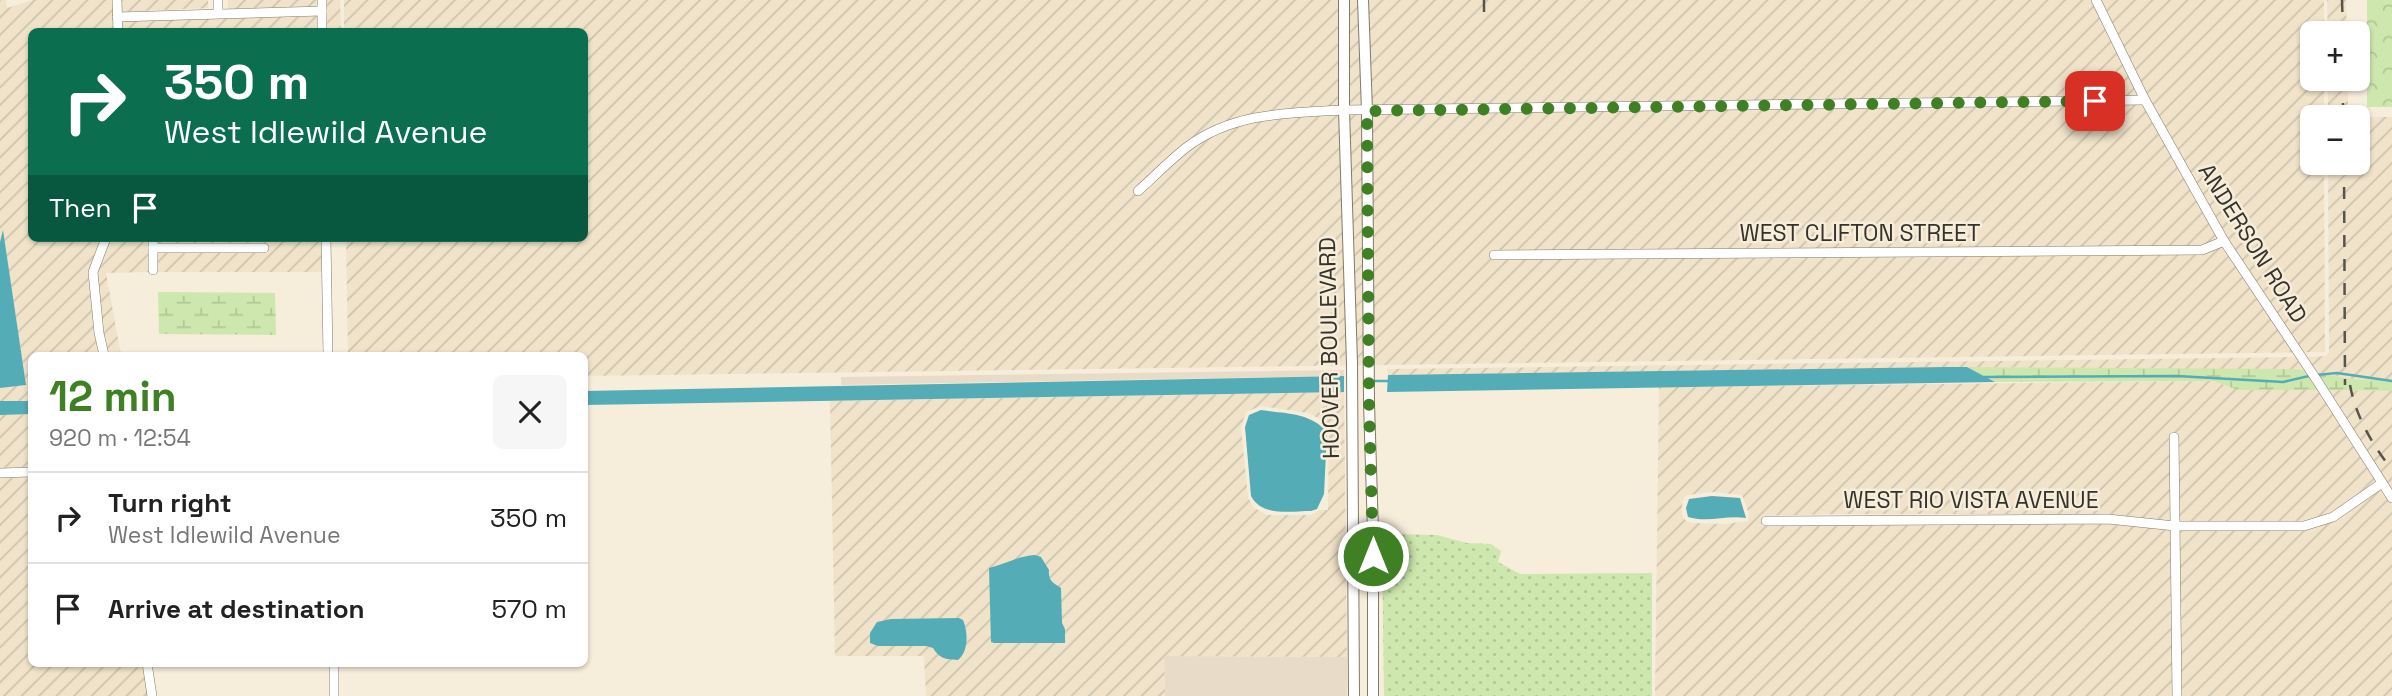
<!DOCTYPE html>
<html lang="en">
<head>
<meta charset="utf-8">
<style>
  :root { --surface:#fff; --page:#f6f6f6; --text:#222; --muted:#767676; --line:#e0e0e0; --accent:#3e8023 }
  body { margin:0; font-family:"Space Grotesk",sans-serif; background:var(--page); color:var(--text); height:100vh; display:flex; flex-direction:column; font-size:26px; white-space:nowrap }
  * { box-sizing:border-box; margin:0 }
  p { font-size:23px; color:var(--muted) }
  .icon { flex:none; width:38px; height:38px; fill:none; stroke:currentColor; stroke-width:2; stroke-linecap:round; stroke-linejoin:round }
  .map { position:relative; flex:1; overflow:hidden }
  .sheet { position:absolute; left:28px; top:352px; width:560px; height:315px; display:flex; flex-direction:column; background:var(--surface); border-radius:10px; box-shadow:0 2px 5px #0004 }
  .sheet>* { flex:none }
  .top-card { position:absolute; left:28px; top:28px; width:560px; height:214px; border-radius:10px; box-shadow:0 2px 5px #0004; background:#0b6e4f; color:#fff; overflow:hidden }
  .fabs { position:absolute; left:2300px; top:21px; display:grid; gap:14px }
  .fabs a { display:grid; place-items:center; width:70px; height:70px; border-radius:10px; background:var(--surface); box-shadow:0 2px 5px #0004; font-size:35px }
  .pin { position:absolute; display:grid; place-items:center; width:60px; height:60px; color:#fff; margin:-30px; border-radius:14px; box-shadow:0 4px 10px #0006 }
  .me { position:absolute; width:77px; margin:-38px; rotate:0deg; stroke-linejoin:round; filter:drop-shadow(0 0 5px #0008) }
  .turn { display:flex; align-items:center; gap:24px; height:147px; padding:0 21px; font-size:32px }
  .turn .icon { width:91px; height:91px; stroke-width:2.5 }
  .turn b { display:block; font-size:49px; line-height:60px }
  .then { display:flex; align-items:center; height:66px; padding:0 21px; background:#0003; gap:14px; font-size:26px }
  .round { display:grid; place-items:center; flex:none; width:74px; height:74px; border-radius:10px; background:var(--page) }
  .overview { display:flex; align-items:center; justify-content:space-between; height:119px; padding:0 21px }
  h1 { font-size:42px; font-weight:800; line-height:52px; color:var(--accent) }
  ul { padding:0; list-style:none }
  li { display:flex; align-items:center; gap:21px; height:91px; padding:0 21px; border-top:2px solid var(--line) }
  li div { flex:1 }
  li b { display:block; font-size:26px }
  li em { font-style:normal }
  .map>svg:first-child { display:block }
</style>
</head>
<body>
<div class="map">
<svg width="2392" height="696" viewBox="0 0 2392 696">
  <defs>
    <pattern id="industrial-furrows" width="10" height="10" patternUnits="userSpaceOnUse" patternTransform="scale(1.75)"><rect width="10" height="10" fill="#f0e3ca"/><path d="M-1 1l2-2M0 10L10 0M9 11l2-2" fill="none" stroke="#cec3ae"/></pattern>
    <pattern id="grass-dots" width="8" height="8" patternUnits="userSpaceOnUse" patternTransform="scale(1.75)"><rect width="8" height="8" fill="#cde7ae"/><path d="M2 2h.1M6 6h.1" fill="none" stroke="#b1c796" stroke-width="1.8" stroke-linecap="round"/></pattern>
    <pattern id="wetland-marsh" width="20" height="14" patternUnits="userSpaceOnUse" patternTransform="scale(1.75)"><rect width="20" height="14" fill="#cde7ae"/><path d="M1 5h8M5 5V1M11 12h8M15 12V8" fill="none" stroke="#b1c796"/></pattern>
    <pattern id="park-crowns" width="20" height="18" patternUnits="userSpaceOnUse" patternTransform="scale(1.75)"><rect width="20" height="18" fill="#cde7ae"/><path d="M2 6a3 3 0 1 1 6 0M12 15a3 3 0 1 1 6 0" fill="none" stroke="#b1c796"/></pattern>
  </defs>
  <rect width="100%" height="100%" fill="#f7eddb"/>
  <!-- commercial -->
  <g fill="#e8dcc8">
    <path d="M1344 370V376L841 385V377Z"/>
    <path d="M1164 656 1347 657V696H1165Z"/>
  </g>
  <!-- industrial -->
  <g fill="url(#industrial-furrows)" fill-rule="evenodd">
    <path d="M0 0H6L7 8 32 0H113V31L32 32 30 172H32V238H101L88 273 94 333 100 355H32L31 401H0V388L26 384 3 232 0 242Z"/>
    <path d="M121 0H208V8L122 12Z"/>
    <path d="M228 0H318V6L228 9Z"/>
    <path d="M326 0H340L341 31H327Z"/>
    <path d="M344 0H2324V33H2312V79H2324V117H2312V163H2324L2325 352 585 376 584 355H348L346 238H584V32L344 31Z"/>
    <path d="M2327 0H2346L2347 33H2328Z"/>
    <path d="M318 16V31H122V21Z"/>
    <rect x="2328" y="79" width="20" height="38"/>
    <path d="M2357 117H2392V380L2352 379 2318 373 2307 357 2326 356 2329 352 2328 163H2357Z"/>
    <path d="M111 238H148L149 272 106 273 121 355H109L103 332 97 273Z"/>
    <path d="M157 238H322V272H158L157 253H268V244L157 243Z"/>
    <path d="M2296 357 2305 371 1945 367 1388 375 1387 369Z"/>
    <path d="M2214 381 2238 390H2318L2376 481 2332 512 2303 521H2179L2178 432H2170V521L2108 514H1841L1762 516V526L2108 524 2170 530 2173 696H1655L1659 387ZM1712 492 1742 495 1749 514 1748 521 1725 524 1693 523 1686 521 1682 515V507L1683 499 1687 495Z"/>
    <path d="M2329 390 2392 391V489L2349 423Z"/>
    <path d="M1344 392 1347 657 1164 656 1165 696H926L924 656H835L830 401ZM1261 406 1308 413 1322 420 1329 429 1328 510H1320L1311 515H1267L1253 507 1248 497 1241 427 1246 412Z"/>
    <path d="M31 414V467L0 468V415Z"/>
    <path d="M31 477 32 663H143L148 696H0V478Z"/>
    <path d="M2381 489 2392 506V696H2181L2179 531 2305 530 2336 521Z"/>
  </g>
  <!-- grass -->
  <path fill="url(#grass-dots)" d="M1388 534 1437 535 1467 543 1491 544 1501 551 1498 562 1520 574 1652 573V696H1384L1382 541Z"/>
  <!-- wetland -->
  <g fill="url(#wetland-marsh)">
    <path d="M158 292 275 293 276 335 159 334Z"/>
    <path d="M1967 367 2298 369 2305 371 2318 390H2238L2214 381 1995 382Z"/>
    <path d="M2318 373 2352 379 2392 380V391L2329 390Z"/>
  </g>
  <!-- park -->
  <rect fill="url(#park-crowns)" x="2367" y="0" width="25" height="107"/>
  <!-- water -->
  <g fill="#54acb6">
    <path d="M3 230 26 385 0 388V242Z"/>
    <path d="M1945 367H1967L1995 382 1387 392 1388 375Z"/>
    <path d="M1344 376V392L584 405 585 391Z"/>
    <path d="M0 401H31V414L0 415Z"/>
    <path d="M1261 410C1284 414 1310 412 1327 432L1324 494 1317 509 1311 511C1290 511 1262 517 1251 496L1245 427 1249 415Z"/>
    <path d="M1712 496 1740 498 1746 518C1727 515 1707 523 1688 517L1686 508 1689 499Z"/>
    <path d="M1035 555 1041 557 1049 570C1048 581 1053 583 1061 588L1062 623 1065 629V643H994L991 642 989 568C1006 564 1018 556 1035 555Z"/>
    <path d="M959 618 963 620C968 632 969 651 958 660 945 659 940 659 933 648L926 646H878L870 643V633L877 622 891 619Z"/>
  </g>
  <g fill="none" stroke-linecap="round" stroke-linejoin="round">
    <!-- stream -->
    <g stroke="#54acb6" stroke-width="2.5">
      <path d="M2316 375 2337 373 2392 381"/>
      <path d="M1984 377 2177 376 2283 382 2309 376"/>
      <path d="M1372 381H1390"/>
    </g>
    <!-- minor casing -->
    <g stroke="#827a69" stroke-width="10">
      <g id="minor">
        <path d="M117 0 118 32"/>
        <path d="M218 0V13"/>
        <path d="M322 0V32"/>
        <path d="M2096 0 2145 100 2224 241 2318 382 2392 498"/>
        <path d="M117 17 322 11"/>
        <path d="M1138 191C1154 177 1170 160 1187 147 1234 112 1289 113 1344 110L2145 100"/>
        <path d="M153 238V270"/>
        <path d="M326 238 328 355"/>
        <path d="M153 248H264"/>
        <path d="M1494 255 2202 250 2224 241"/>
        <path d="M104 355 99 333 93 272 106 238"/>
        <path d="M2174 437 2177 696"/>
        <path d="M0 473 32 472"/>
        <path d="M1766 521 2108 519 2175 526H2304L2333 517 2382 483"/>
        <path d="M147 663 152 696"/>
        <path d="M334 696V663"/>
      </g>
    </g>
    <!-- major casing -->
    <g stroke="#827a69" stroke-width="12">
      <g id="major">
        <path d="M1344 0V110L1352 363 1354 696"/>
        <path d="M1363 0 1367 111 1369 403 1373 532V696"/>
      </g>
    </g>
    <!-- minor -->
    <use href="#minor" stroke="#fff" stroke-width="9"/>
    <!-- major -->
    <use href="#major" stroke="#fff" stroke-width="10"/>
    <!-- rail -->
    <g stroke="#58544b" stroke-width="2.5" stroke-dasharray="12 12" stroke-linecap="butt">
      <path d="M1484 0V13"/>
      <path d="M2342 0 2343 33"/>
      <path d="M2343 79V117"/>
      <path d="M2344 163 2345 385"/>
      <path d="M2350 385C2356 417 2372 444 2392 470"/>
    </g>
  </g>
  <g fill="none" stroke-linecap="round" stroke-linejoin="round">
    <!-- route -->
    <path stroke="#3e8023" stroke-width="12" stroke-dasharray="0 21.6" d="M1373 556 1369 403 1367 111 2095 101"/>
  </g>
  <g text-anchor="middle" stroke-width="5" stroke-linejoin="round" paint-order="stroke">
    <!-- street labels -->
    <g font-size="23" fill="#35322b" stroke="#f7eddb">
      <text x="1860" y="241">WEST CLIFTON STREET</text>
      <text transform="translate(2253 243) rotate(58)" y="8">ANDERSON ROAD</text>
      <text transform="translate(1329 348) rotate(-91)" y="8">HOOVER BOULEVARD</text>
      <text x="1971" y="508">WEST RIO VISTA AVENUE</text>
    </g>
  </g>
</svg>
<div class="fabs">
<a>+</a>
<a>−</a>
</div>
<div class="pin" style="left:2095px;top:101px;background:#d93025"><svg class="icon" aria-label="arrive" viewBox="0 0 24 24"><path d="M6 21V4h12l-3 4 3 4H6"/></svg></div>
<svg class="me" style="left:1373px;top:556px" viewBox="-20 -20 40 40"><circle r="17" fill="#3e8023" stroke="#fff" stroke-width="3"/><path d="M0-11L8 9 0 5-8 9z" fill="#fff"/></svg>
<div class="top-card">
<div class="turn"><svg class="icon" aria-label="right" viewBox="0 0 24 24"><path d="M7 20v-9h11M14 6l5 5-5 5"/></svg><div><b>350 m</b>West Idlewild Avenue</div></div>
<div class="then">Then<svg class="icon" aria-label="arrive" viewBox="0 0 24 24"><path d="M6 21V4h12l-3 4 3 4H6"/></svg></div>
</div>
<section class="sheet">
<div class="overview"><div><h1>12 min</h1><p>920 m · 12:54</p></div><a class="round"><svg class="icon" aria-label="close" viewBox="0 0 24 24"><path d="M6 6l12 12M18 6L6 18"/></svg></a></div>
<ul>
<li><svg class="icon" aria-label="right" viewBox="0 0 24 24"><path d="M7 20v-9h11M14 6l5 5-5 5"/></svg><div><b>Turn right</b><p>West Idlewild Avenue</p></div><em>350 m</em></li>
<li><svg class="icon" aria-label="arrive" viewBox="0 0 24 24"><path d="M6 21V4h12l-3 4 3 4H6"/></svg><div><b>Arrive at destination</b></div><em>570 m</em></li>
</ul>
</section>
</div>
</body>
</html>
